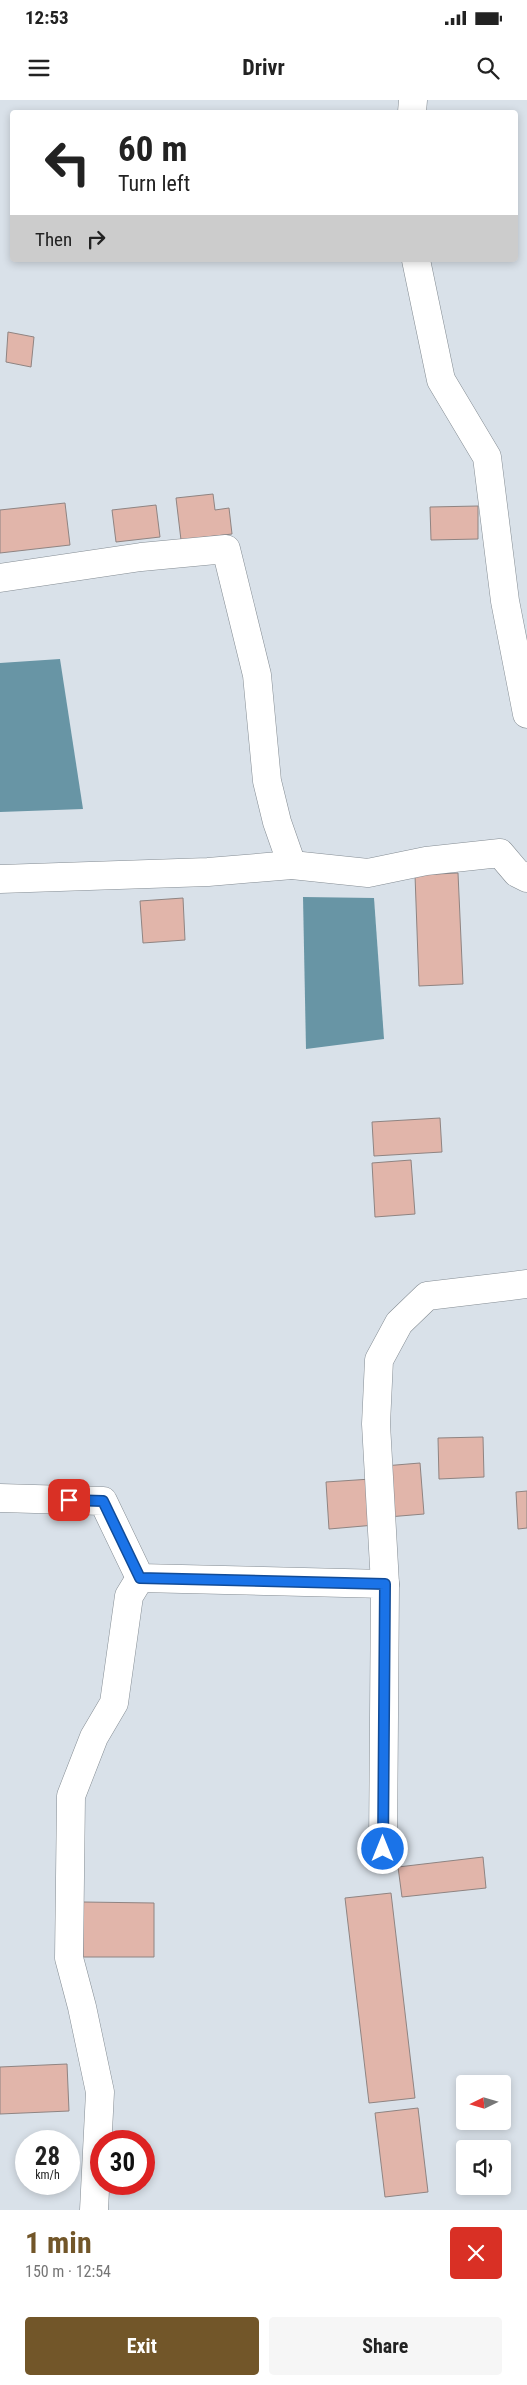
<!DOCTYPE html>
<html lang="en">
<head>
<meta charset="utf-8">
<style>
  :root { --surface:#fff; --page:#f6f6f6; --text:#222; --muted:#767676; --accent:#725629 }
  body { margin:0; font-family:"Roboto Condensed",sans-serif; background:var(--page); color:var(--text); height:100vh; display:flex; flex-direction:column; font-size:19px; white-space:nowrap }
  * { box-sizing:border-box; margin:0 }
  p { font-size:16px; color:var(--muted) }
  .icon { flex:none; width:28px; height:28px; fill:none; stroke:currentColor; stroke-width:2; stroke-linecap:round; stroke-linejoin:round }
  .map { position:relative; height:2110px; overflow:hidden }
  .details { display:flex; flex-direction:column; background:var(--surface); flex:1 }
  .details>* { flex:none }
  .top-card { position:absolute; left:10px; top:10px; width:508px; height:152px; border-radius:5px; box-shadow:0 2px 8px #0003; background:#fff; color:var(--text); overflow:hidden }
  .needle { width:32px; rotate:265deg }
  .tools { position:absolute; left:456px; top:1975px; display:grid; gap:10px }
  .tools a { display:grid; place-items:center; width:55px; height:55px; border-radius:5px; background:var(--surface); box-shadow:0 2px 8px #0003; font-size:25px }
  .speed { position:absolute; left:15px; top:2030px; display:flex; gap:10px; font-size:25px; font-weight:700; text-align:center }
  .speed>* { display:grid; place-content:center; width:65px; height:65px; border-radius:50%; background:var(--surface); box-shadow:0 2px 8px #0003; line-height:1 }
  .speed small { font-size:12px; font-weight:400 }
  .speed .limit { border:8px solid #d22; background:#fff; color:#111 }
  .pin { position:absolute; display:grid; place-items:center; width:42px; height:42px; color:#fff; margin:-21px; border-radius:10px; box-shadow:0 2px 8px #0006 }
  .me { position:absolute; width:55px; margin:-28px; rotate:0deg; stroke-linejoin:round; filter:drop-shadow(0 0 4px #0008) }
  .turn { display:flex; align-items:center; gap:18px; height:105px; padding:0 25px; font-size:22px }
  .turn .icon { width:65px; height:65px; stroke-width:2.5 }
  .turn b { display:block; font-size:35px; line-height:42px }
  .then { display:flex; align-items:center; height:48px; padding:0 25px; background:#0003; gap:10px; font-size:19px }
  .round { display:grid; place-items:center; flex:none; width:52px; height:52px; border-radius:5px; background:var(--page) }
  .overview { display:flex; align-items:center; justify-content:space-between; height:85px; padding:0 25px }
  h1 { font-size:30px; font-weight:700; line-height:38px; color:var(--accent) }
  .primary-button { display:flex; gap:10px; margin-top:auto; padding:10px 25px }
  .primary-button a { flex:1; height:58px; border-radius:5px; background:var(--accent); color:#fff; font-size:20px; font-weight:700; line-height:58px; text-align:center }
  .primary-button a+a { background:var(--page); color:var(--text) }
  .status { display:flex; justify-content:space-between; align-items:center; height:35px; padding:0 25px; background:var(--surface); direction:ltr }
  .status svg { height:14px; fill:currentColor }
  header { display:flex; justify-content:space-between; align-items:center; height:65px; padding:0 25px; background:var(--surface); font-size:22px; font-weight:700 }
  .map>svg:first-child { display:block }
</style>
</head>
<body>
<div class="status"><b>12:53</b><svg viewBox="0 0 49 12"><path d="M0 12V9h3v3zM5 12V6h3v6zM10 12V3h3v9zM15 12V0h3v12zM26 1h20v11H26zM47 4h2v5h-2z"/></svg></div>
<header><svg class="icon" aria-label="menu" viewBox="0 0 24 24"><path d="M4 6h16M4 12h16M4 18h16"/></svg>Drivr<svg class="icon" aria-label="search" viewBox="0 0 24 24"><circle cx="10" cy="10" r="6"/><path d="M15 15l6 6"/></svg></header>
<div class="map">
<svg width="527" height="2110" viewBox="0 0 527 2110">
  <rect width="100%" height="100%" fill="#d9e1e9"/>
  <!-- water -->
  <g fill="#6895a5">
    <path d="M60 559 83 709 0 712V563Z"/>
    <path d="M303 797 374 798 384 939 306 949Z"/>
  </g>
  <!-- building -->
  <g fill="#e1b5aa" stroke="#8f8482">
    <path d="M8 232 34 237 31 267 6 262Z"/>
    <path d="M213 394 215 410 229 408 232 434 181 440 176 398Z"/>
    <path d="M65 403 70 445 0 453V410Z"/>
    <path d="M156 405 160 437 116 442 112 410Z"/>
    <path d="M478 406V439L431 440 430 407Z"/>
    <path d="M458 773 463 884 419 886 415 775Z"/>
    <path d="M183 798 185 840 143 843 140 801Z"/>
    <path d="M440 1018 442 1052 374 1056 372 1022Z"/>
    <path d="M411 1060 415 1114 375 1117 372 1063Z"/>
    <path d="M483 1337 484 1377 439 1379 438 1338Z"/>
    <path d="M420 1363 424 1414 388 1417 384 1366Z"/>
    <path d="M371 1379 375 1425 329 1429 326 1382Z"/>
    <path d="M527 1391V1428L518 1429 516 1392Z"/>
    <path d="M483 1757 486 1788 402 1797 398 1767Z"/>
    <path d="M391 1793 415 1998 369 2003 345 1798Z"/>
    <path d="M83 1802 154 1803V1857H83Z"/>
    <path d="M67 1964 69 2011 0 2014V1967Z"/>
    <path d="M418 2008 428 2092 385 2097 375 2013Z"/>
  </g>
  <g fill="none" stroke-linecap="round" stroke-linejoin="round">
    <!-- minor casing -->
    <g stroke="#848c93" stroke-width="29">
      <g id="minor">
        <path d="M412 12 413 0"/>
        <path d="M416 160 441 280 487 357 505 501 527 614"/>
        <path d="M0 478 141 457 226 449 257 575 267 681 277 722 292 765 368 773 426 761 500 753 517 773 527 778"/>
        <path d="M0 779 208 772 292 765"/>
        <path d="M0 1398 103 1401 140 1478 385 1484 383 1749"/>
        <path d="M385 1484 376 1324 379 1260 399 1223 427 1196 527 1184"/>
        <path d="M94 2110 100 1992 82 1907 69 1858 71 1696 94 1637 114 1603 129 1496 140 1478"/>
      </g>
    </g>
    <!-- minor -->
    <use href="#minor" stroke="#fff" stroke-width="28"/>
  </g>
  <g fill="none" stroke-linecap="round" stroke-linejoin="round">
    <!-- route casing -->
    <g stroke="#114b97" stroke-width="12">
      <path id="route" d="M69 1400 103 1401 140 1478 385 1484 383 1749"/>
    </g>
    <!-- route -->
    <use href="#route" stroke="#1a73e8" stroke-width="9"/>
  </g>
</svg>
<div class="tools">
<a><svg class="needle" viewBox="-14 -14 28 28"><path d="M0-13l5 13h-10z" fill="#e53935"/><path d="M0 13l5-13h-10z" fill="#767676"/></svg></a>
<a><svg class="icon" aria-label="sound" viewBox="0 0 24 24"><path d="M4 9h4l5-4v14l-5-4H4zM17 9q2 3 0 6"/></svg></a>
</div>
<div class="speed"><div>28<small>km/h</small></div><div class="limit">30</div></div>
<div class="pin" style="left:69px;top:1400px;background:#d93025"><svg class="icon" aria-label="arrive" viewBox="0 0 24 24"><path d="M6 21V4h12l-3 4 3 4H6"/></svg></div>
<svg class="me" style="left:383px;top:1749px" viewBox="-20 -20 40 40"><circle r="17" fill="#1a73e8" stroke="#fff" stroke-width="3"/><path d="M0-11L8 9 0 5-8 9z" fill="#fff"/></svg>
<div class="top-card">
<div class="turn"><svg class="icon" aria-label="left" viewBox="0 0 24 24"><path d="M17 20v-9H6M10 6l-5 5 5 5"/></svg><div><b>60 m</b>Turn left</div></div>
<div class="then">Then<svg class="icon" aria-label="right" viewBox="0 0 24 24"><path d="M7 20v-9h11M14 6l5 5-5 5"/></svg></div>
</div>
</div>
<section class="details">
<div class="overview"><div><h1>1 min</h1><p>150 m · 12:54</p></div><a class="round" style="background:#d93025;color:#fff"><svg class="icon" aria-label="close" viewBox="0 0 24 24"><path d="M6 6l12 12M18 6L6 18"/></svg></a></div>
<div class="primary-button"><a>Exit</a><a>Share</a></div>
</section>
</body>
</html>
